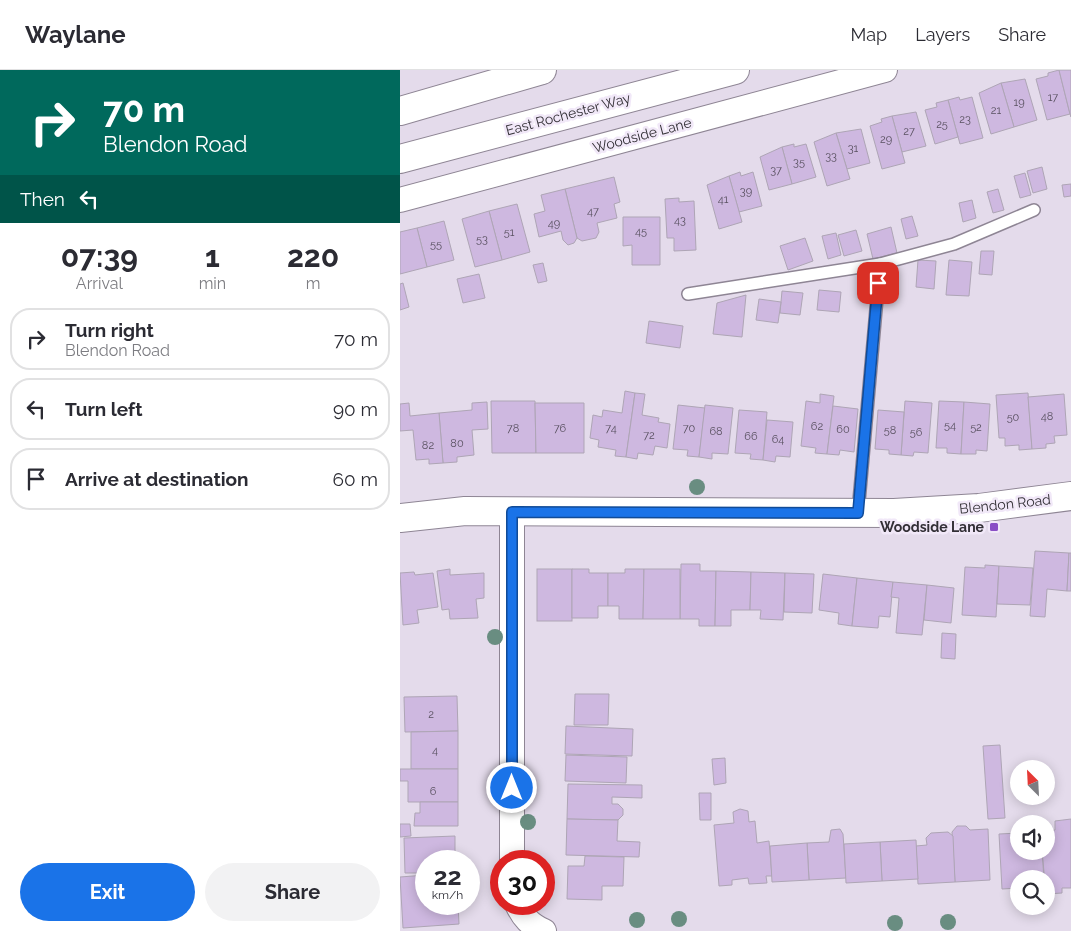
<!DOCTYPE html>
<html lang="en">
<head>
<meta charset="utf-8">
<style>
  :root { --surface:#fff; --page:#f2f2f3; --text:#2b2b33; --muted:#7c7c81; --line:#e1e1e2; --accent:#1a73e8 }
  body { margin:0; font-family:Raleway,sans-serif; background:var(--page); color:var(--text); height:100vh; display:flex; flex-direction:column; font-size:19px; white-space:nowrap }
  * { box-sizing:border-box; margin:0 }
  p { font-size:16px; color:var(--muted) }
  .icon { flex:none; width:28px; height:28px; fill:none; stroke:currentColor; stroke-width:2; stroke-linecap:round; stroke-linejoin:round }
  .map { position:relative; flex:1; overflow:hidden }
  .side { display:flex; flex-direction:column; background:var(--surface); width:400px }
  .side>* { flex:none }
  .guide { background:#00695c; color:#fff; overflow:hidden }
  .needle { width:32px; rotate:336deg }
  .fabs { position:absolute; left:610px; top:690px; display:grid; gap:10px }
  .fabs a { display:grid; place-items:center; width:45px; height:45px; border-radius:50%; background:var(--surface); box-shadow:0 2px 12px #0003; font-size:25px }
  .speed { position:absolute; left:15px; top:780px; display:flex; gap:10px; font-size:25px; font-weight:700; text-align:center }
  .speed>* { display:grid; place-content:center; width:65px; height:65px; border-radius:50%; background:var(--surface); box-shadow:0 2px 12px #0003; line-height:1 }
  .speed small { font-size:12px; font-weight:400 }
  .speed .limit { border:8px solid #d22; background:#fff; color:#111 }
  .pin { position:absolute; display:grid; place-items:center; width:42px; height:42px; color:#fff; margin:-21px; border-radius:10px; box-shadow:0 2px 8px #0006 }
  .me { position:absolute; width:55px; margin:-28px; rotate:0deg; stroke-linejoin:round; filter:drop-shadow(0 0 4px #0008) }
  .turn { display:flex; align-items:center; gap:18px; height:105px; padding:0 20px; font-size:22px }
  .turn .icon { width:65px; height:65px; stroke-width:2.5 }
  .turn b { display:block; font-size:35px; line-height:42px }
  .then { display:flex; align-items:center; height:48px; padding:0 20px; background:#0003; gap:10px; font-size:19px }
  .eta { display:flex; justify-content:space-evenly; align-items:center; height:85px; text-align:center }
  .eta b { font-size:30px; font-weight:700; line-height:35px }
  .button { display:flex; gap:10px; margin-top:auto; padding:10px 20px }
  .button a { flex:1; height:58px; border-radius:30px; background:var(--accent); color:#fff; font-size:20px; font-weight:700; line-height:58px; text-align:center }
  .button a+a { background:var(--page); color:var(--text) }
  ul { padding:0; list-style:none }
  li { display:flex; align-items:center; gap:15px; height:62px; margin:0 10px 8px; padding:0 10px; border:2px solid var(--line); border-radius:20px }
  li div { flex:1 }
  li b { display:block; font-size:19px }
  li em { font-style:normal }
  header { display:flex; align-items:center; gap:30px; box-sizing:border-box; height:70px; padding:0 25px; background:var(--surface); border-bottom:1px solid var(--line) }
  header strong { font-size:24px }
  nav { display:flex; gap:28px; margin-inline-start:auto; font-size:18px }
  main { display:flex; flex:1; min-height:0 }
  .map>svg:first-child { display:block }
</style>
</head>
<body>
<header>
<strong>Waylane</strong>
<nav><a>Map</a><a>Layers</a><a>Share</a></nav>
</header>
<main>
<section class="side">
<div class="guide">
<div class="turn"><svg class="icon" aria-label="right" viewBox="0 0 24 24"><path d="M7 20v-9h11M14 6l5 5-5 5"/></svg><div><b>70 m</b>Blendon Road</div></div>
<div class="then">Then<svg class="icon" aria-label="left" viewBox="0 0 24 24"><path d="M17 20v-9H6M10 6l-5 5 5 5"/></svg></div>
</div>
<div class="eta">
<div><b>07:39</b><p>Arrival</p></div>
<div><b>1</b><p>min</p></div>
<div><b>220</b><p>m</p></div>
</div>
<ul>
<li><svg class="icon" aria-label="right" viewBox="0 0 24 24"><path d="M7 20v-9h11M14 6l5 5-5 5"/></svg><div><b>Turn right</b><p>Blendon Road</p></div><em>70 m</em></li>
<li><svg class="icon" aria-label="left" viewBox="0 0 24 24"><path d="M17 20v-9H6M10 6l-5 5 5 5"/></svg><div><b>Turn left</b></div><em>90 m</em></li>
<li><svg class="icon" aria-label="arrive" viewBox="0 0 24 24"><path d="M6 21V4h12l-3 4 3 4H6"/></svg><div><b>Arrive at destination</b></div><em>60 m</em></li>
</ul>
<div class="button"><a>Exit</a><a>Share</a></div>
</section>
<div class="map">
<svg width="671" height="861" viewBox="0 0 671 861">
  <rect width="100%" height="100%" fill="#e4dbeb"/>
  <!-- building -->
  <g fill="#ceb8e0" stroke="#aea5b5">
    <path d="M659 0 670 44 647 50 636 9 648 6V3Z"/>
    <path d="M659 0H671V47L670 44Z"/>
    <path d="M625 9 637 50 614 57 601 13Z"/>
    <path d="M601 13 614 57 591 64 579 23Z"/>
    <path d="M559 27 560 30 572 27 583 68 560 74 548 30Z"/>
    <path d="M548 30 558 67 535 74 525 40 537 37 536 33Z"/>
    <path d="M516 42 526 76 502 82 492 46Z"/>
    <path d="M492 46 505 93 482 99 470 56 482 52 481 49Z"/>
    <path d="M461 59 470 93 447 99 436 63Z"/>
    <path d="M436 63 450 109 427 116 414 72Z"/>
    <path d="M394 74V77L406 74 416 107 392 114 382 77Z"/>
    <path d="M382 77 392 114 369 120 360 87Z"/>
    <path d="M642 97 647 119 633 123 627 101Z"/>
    <path d="M340 102 341 106 353 102 362 136 339 142 329 106Z"/>
    <path d="M625 103 631 125 620 128 614 106Z"/>
    <path d="M329 106 342 152 319 159 307 115Z"/>
    <path d="M214 107 220 132 214 134 217 148 197 153 199 162 196 168 182 171 177 168 165 119Z"/>
    <path d="M671 114V126L664 127 662 115Z"/>
    <path d="M165 119 177 168 174 173 168 175 163 170 161 161 139 167 134 144 145 141 141 125Z"/>
    <path d="M598 119 604 140 593 143 587 122Z"/>
    <path d="M279 128V132L294 131 296 180 274 181V168H267L265 129Z"/>
    <path d="M572 130 576 148 563 152 559 133Z"/>
    <path d="M117 134 130 182 102 190 89 141Z"/>
    <path d="M89 141 102 190 75 197 62 149Z"/>
    <path d="M512 146 518 166 506 169 501 149Z"/>
    <path d="M223 147H260V195H232V175L223 176Z"/>
    <path d="M44 151 54 190 27 197 17 158Z"/>
    <path d="M491 157 497 183 473 189 467 164Z"/>
    <path d="M17 158 27 197 0 204V162Z"/>
    <path d="M456 160 462 181 444 186 438 165Z"/>
    <path d="M436 163 441 185 428 189 422 166Z"/>
    <path d="M405 168 413 191 388 200 380 176Z"/>
    <path d="M581 181H594L592 205 579 204Z"/>
    <path d="M518 190 536 191 534 219 516 217Z"/>
    <path d="M549 190 572 192 569 226 546 225Z"/>
    <path d="M143 193 147 211 138 213 133 195Z"/>
    <path d="M79 204 85 228 63 233 57 209Z"/>
    <path d="M3 213 9 237 0 240V214Z"/>
    <path d="M419 220 441 222 439 242 417 240Z"/>
    <path d="M382 221 403 223 400 245 380 243Z"/>
    <path d="M346 225 342 267 313 264 317 233Z"/>
    <path d="M359 229 381 232 378 253 356 250Z"/>
    <path d="M249 251 283 256 280 278 246 273Z"/>
    <path d="M225 321 235 323 226 387 215 386 216 380 198 377 199 370 190 368 193 345 202 347 203 340 222 343Z"/>
    <path d="M235 323 245 324 242 345 259 348 258 352 270 354 267 378 255 376 253 385 238 383 237 389 226 387Z"/>
    <path d="M628 323 632 379 619 380V375L605 376V368H599L596 325Z"/>
    <path d="M420 324 434 326 427 384 415 383 416 378 401 376 406 331 420 333Z"/>
    <path d="M664 324 667 365 654 366 655 373 646 374V378L632 379 628 327Z"/>
    <path d="M91 331H135L136 383H92Z"/>
    <path d="M505 331 532 333 528 383 514 382 513 386 501 385Z"/>
    <path d="M539 331 564 332 561 384 547 383V378H536Z"/>
    <path d="M87 332 88 359 72 360 74 385 57 387V392L43 393 39 343 72 340V333Z"/>
    <path d="M564 332 590 334 587 381 576 380V384H561Z"/>
    <path d="M9 333 10 346 39 343 43 393 29 394V389L16 390 13 360 0 361V334Z"/>
    <path d="M135 333H184V383H136Z"/>
    <path d="M278 335 305 338 299 387 287 386 288 380 273 379Z"/>
    <path d="M305 335 333 338 328 384 312 383V389L299 387Z"/>
    <path d="M433 336 458 339 454 382 440 380 439 385 427 384Z"/>
    <path d="M339 340 367 342 363 390 350 389 351 384 335 383Z"/>
    <path d="M478 340 504 342 501 385 489 384V380L475 379Z"/>
    <path d="M367 350 393 352 390 387 376 386 375 392 363 390Z"/>
    <path d="M635 481 669 483 667 521 647 519 645 547 630 546Z"/>
    <path d="M669 483H671V521H667Z"/>
    <path d="M281 494H300V501H316L315 556H299V549H280Z"/>
    <path d="M585 495 599 496 596 547 562 545 565 497 585 498Z"/>
    <path d="M599 496 633 498 630 535 597 534Z"/>
    <path d="M50 499V505L84 503V528L76 529 78 548 50 549 49 539 42 540 37 501Z"/>
    <rect x="137" y="499" width="35" height="52"/>
    <path d="M172 499H189V503H208V536H198V548H172Z"/>
    <path d="M225 499H244L243 549H219V536H208V503H225Z"/>
    <path d="M244 499H280V549H243Z"/>
    <path d="M316 501 351 502 350 540H331V556H315Z"/>
    <path d="M14 502 15 505 33 503 38 537 17 540 19 553 3 555 0 503Z"/>
    <path d="M351 502 385 503 383 550 360 549 361 540H350Z"/>
    <path d="M385 503 414 504 412 543 384 542Z"/>
    <path d="M423 504 457 508 452 556 438 554 439 543 419 540Z"/>
    <path d="M457 508 493 512 490 547 479 546 478 558 452 556Z"/>
    <path d="M493 512 527 515 522 565 496 563 499 528 491 527Z"/>
    <path d="M527 515 554 518 551 553 524 550Z"/>
    <path d="M542 563 556 564 555 589 541 588Z"/>
    <path d="M175 624H209L208 655H174Z"/>
    <path d="M57 626 58 661 5 662 4 627Z"/>
    <path d="M166 656 233 659 232 686 165 684Z"/>
    <path d="M58 661V699H11V662Z"/>
    <path d="M600 675 605 748 588 749 583 676Z"/>
    <path d="M166 685 227 687 226 713 165 711Z"/>
    <path d="M325 688 326 713 314 715 312 689Z"/>
    <path d="M0 699H58V732H8V711H0Z"/>
    <path d="M168 714 242 715V728L212 727V734H218L223 739V745L218 750 167 749Z"/>
    <path d="M299 723H311V750H300Z"/>
    <path d="M20 732H58V756H14L15 743H20Z"/>
    <path d="M340 739 348 741 349 752 355 751 357 773 369 771 372 806H366L367 813 349 814 348 808 332 810V815L319 816 314 755 334 753 333 742Z"/>
    <path d="M167 749 218 750 217 771 240 772 239 787 166 785Z"/>
    <path d="M671 749V818H662V823L646 824 642 781H646V761L655 760V751Z"/>
    <path d="M0 754H10L11 766 0 767Z"/>
    <path d="M557 756H566L570 760 588 759 590 810 555 812 552 762Z"/>
    <path d="M440 759 443 764 446 808 409 810 407 773 429 772 431 760Z"/>
    <path d="M548 762 553 766 555 812 518 814 516 776 527 775 526 768 531 763Z"/>
    <path d="M619 763V781H642L644 809H619V818L602 819 599 764Z"/>
    <path d="M55 766V791H26V803H5L4 768Z"/>
    <path d="M516 770 518 809 482 811 480 772Z"/>
    <path d="M480 772 482 811 446 813 444 774Z"/>
    <path d="M407 773 409 810 372 812 370 776Z"/>
    <path d="M185 786 224 787 223 816H202V830L167 829 168 796H184Z"/>
    <path d="M26 805V834H58L59 854 3 858 0 807Z"/>
  </g>
  <g fill="none" stroke-linecap="round" stroke-linejoin="round">
    <!-- service casing -->
    <g stroke="#8e8594" stroke-width="14">
      <g id="service">
        <path d="M288 224 480 194"/>
        <path d="M458 443 480 194 554 174 634 140"/>
      </g>
    </g>
    <!-- minor casing -->
    <g stroke="#8e8594" stroke-width="26">
      <g id="minor">
        <path d="M0 130 485 0"/>
        <path d="M112 442V791"/>
        <path d="M117 834C123 847 130 855 144 861"/>
      </g>
    </g>
    <!-- secondary casing -->
    <g stroke="#8e8594" stroke-width="30">
      <path id="secondary" d="M0 448 65 441 494 443 579 438 671 426"/>
    </g>
    <!-- trunk casing -->
    <g stroke="#8e8594" stroke-width="30">
      <g id="trunk">
        <path d="M0 41 142 0"/>
        <path d="M0 89 335 0"/>
      </g>
    </g>
    <!-- service -->
    <use href="#service" stroke="#fff" stroke-width="11"/>
    <!-- minor -->
    <use href="#minor" stroke="#fff" stroke-width="24"/>
    <!-- secondary -->
    <use href="#secondary" stroke="#fff" stroke-width="28"/>
    <!-- trunk -->
    <use href="#trunk" stroke="#fff" stroke-width="28"/>
  </g>
  <!-- trees -->
  <g fill="#698d81">
    <circle cx="297" cy="417" r="8"/>
    <circle cx="95" cy="567" r="8"/>
    <circle cx="128" cy="752" r="8"/>
    <circle cx="279" cy="849" r="8"/>
    <circle cx="237" cy="850" r="8"/>
    <circle cx="548" cy="852" r="8"/>
    <circle cx="495" cy="853" r="8"/>
  </g>
  <g fill="none" stroke-linecap="round" stroke-linejoin="round">
    <!-- route casing -->
    <g stroke="#114b97" stroke-width="12">
      <path id="route" d="M112 718V442L458 443 478 213"/>
    </g>
    <!-- route -->
    <use href="#route" stroke="#1a73e8" stroke-width="9"/>
  </g>
  <!-- markers -->
  <rect fill="#8a4ec5" stroke="#f1e8f8" stroke-width="2" x="589" y="452" width="10" height="10" rx="2.5"/>
  <g text-anchor="middle" stroke-width="5" stroke-linejoin="round" paint-order="stroke">
    <!-- number labels -->
    <g font-size="11" fill="#595160">
      <text x="653" y="31">17</text>
      <text x="619" y="36">19</text>
      <text x="596" y="44">21</text>
      <text x="565" y="53">23</text>
      <text x="542" y="58">25</text>
      <text x="509" y="65">27</text>
      <text x="486" y="73">29</text>
      <text x="453" y="82">31</text>
      <text x="431" y="90">33</text>
      <text x="399" y="96">35</text>
      <text x="376" y="104">37</text>
      <text x="346" y="125">39</text>
      <text x="323" y="133">41</text>
      <text x="193" y="145">47</text>
      <text x="280" y="154">43</text>
      <text x="154" y="157">49</text>
      <text x="241" y="165">45</text>
      <text x="109" y="166">51</text>
      <text x="82" y="173">53</text>
      <text x="36" y="178">55</text>
      <text x="647" y="350">48</text>
      <text x="613" y="351">50</text>
      <text x="550" y="359">54</text>
      <text x="417" y="360">62</text>
      <text x="576" y="361">52</text>
      <text x="113" y="362">78</text>
      <text x="160" y="362">76</text>
      <text x="211" y="362">74</text>
      <text x="289" y="362">70</text>
      <text x="443" y="363">60</text>
      <text x="490" y="364">58</text>
      <text x="316" y="365">68</text>
      <text x="516" y="366">56</text>
      <text x="249" y="369">72</text>
      <text x="351" y="370">66</text>
      <text x="378" y="373">64</text>
      <text x="57" y="377">80</text>
      <text x="28" y="379">82</text>
      <text x="31" y="648">2</text>
      <text x="35" y="684">4</text>
      <text x="33" y="725">6</text>
    </g>
    <!-- street labels -->
    <g font-size="14" fill="#322f35" stroke="#f1e8f8">
      <text transform="translate(168 44) rotate(-15)" y="5">East Rochester Way</text>
      <text transform="translate(242 65) rotate(-15)" y="5">Woodside Lane</text>
      <text transform="translate(605 434) rotate(-6)" y="5">Blendon Road</text>
    </g>
    <!-- poi labels -->
    <g font-size="14" font-weight="bold" fill="#322f35" stroke="#f1e8f8" text-anchor="end">
      <text x="584" y="462">Woodside Lane</text>
    </g>
  </g>
</svg>
<div class="fabs">
<a><svg class="needle" viewBox="-14 -14 28 28"><path d="M0-13l5 13h-10z" fill="#e53935"/><path d="M0 13l5-13h-10z" fill="#7c7c81"/></svg></a>
<a><svg class="icon" aria-label="sound" viewBox="0 0 24 24"><path d="M4 9h4l5-4v14l-5-4H4zM17 9q2 3 0 6"/></svg></a>
<a><svg class="icon" aria-label="search" viewBox="0 0 24 24"><circle cx="10" cy="10" r="6"/><path d="M15 15l6 6"/></svg></a>
</div>
<div class="speed"><div>22<small>km/h</small></div><div class="limit">30</div></div>
<div class="pin" style="left:478px;top:213px;background:#d93025"><svg class="icon" aria-label="arrive" viewBox="0 0 24 24"><path d="M6 21V4h12l-3 4 3 4H6"/></svg></div>
<svg class="me" style="left:112px;top:718px" viewBox="-20 -20 40 40"><circle r="17" fill="#1a73e8" stroke="#fff" stroke-width="3"/><path d="M0-11L8 9 0 5-8 9z" fill="#fff"/></svg>
</div>
</main>
</body>
</html>
